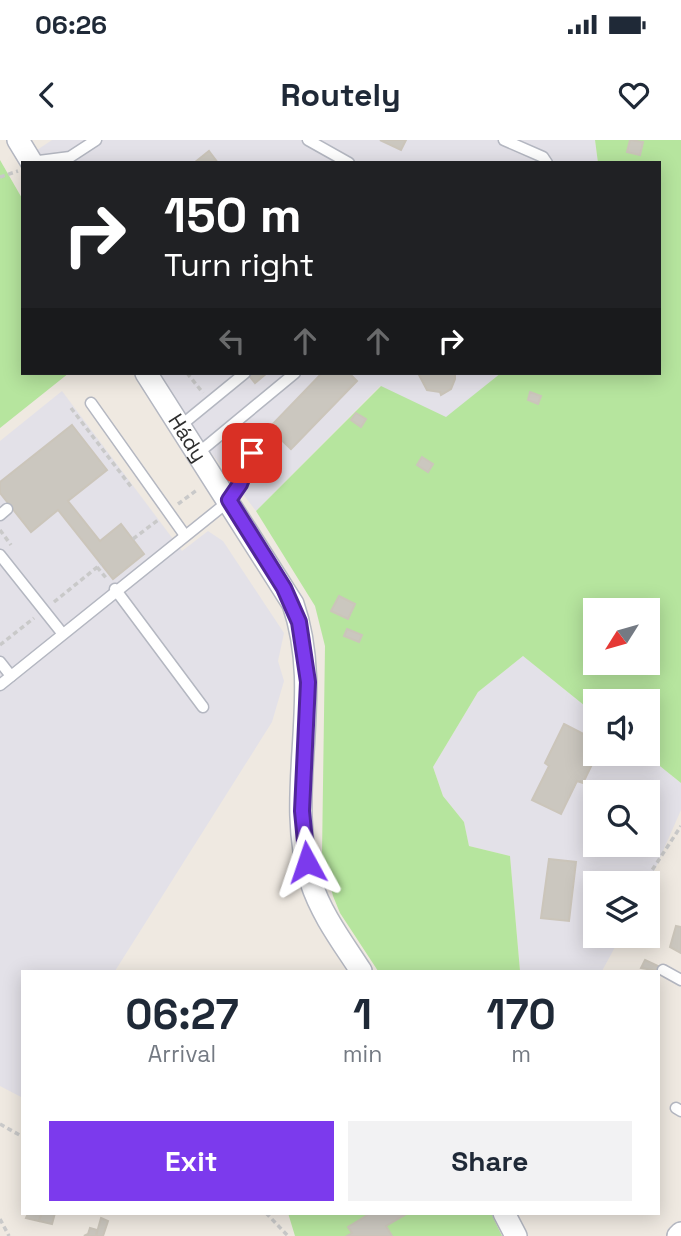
<!DOCTYPE html>
<html lang="en">
<head>
<meta charset="utf-8">
<style>
  :root { --surface:#fff; --page:#f2f2f3; --text:#1f2937; --muted:#747a83; --accent:#7c3aed }
  body { margin:0; font-family:"Space Grotesk",sans-serif; background:var(--page); color:var(--text); height:100vh; display:flex; flex-direction:column; font-size:26px; white-space:nowrap }
  * { box-sizing:border-box; margin:0 }
  p { font-size:23px; color:var(--muted) }
  .icon { flex:none; width:38px; height:38px; fill:none; stroke:currentColor; stroke-width:2; stroke-linecap:round; stroke-linejoin:round }
  .map { position:relative; flex:1; overflow:hidden }
  .details { position:absolute; left:21px; top:830px; width:639px; height:245px; display:flex; flex-direction:column; background:var(--surface); border-radius:0px; box-shadow:0 4px 18px #0003 }
  .details>* { flex:none }
  .banner { position:absolute; left:21px; top:21px; width:640px; height:214px; border-radius:0px; box-shadow:0 4px 18px #0003; background:#202124; color:#fff; overflow:hidden }
  .needle { width:46px; rotate:233deg }
  .fabs { position:absolute; left:583px; top:458px; display:grid; gap:14px }
  .fabs a { display:grid; place-items:center; width:77px; height:77px; border-radius:0px; background:var(--surface); box-shadow:0 4px 18px #0003; font-size:35px }
  .pin { position:absolute; display:grid; place-items:center; width:60px; height:60px; color:#fff; margin:-30px; border-radius:14px; box-shadow:0 4px 10px #0006 }
  .me { position:absolute; width:77px; margin:-38px; rotate:355deg; stroke-linejoin:round; filter:drop-shadow(0 0 5px #0008) }
  .turn { display:flex; align-items:center; gap:24px; height:147px; padding:0 28px; font-size:32px }
  .turn .icon { width:91px; height:91px; stroke-width:2.5 }
  .turn b { display:block; font-size:49px; line-height:60px }
  .lanes { display:flex; align-items:center; height:66px; padding:0 28px; background:#0003; justify-content:center; gap:35px; direction:ltr }
  .lanes .off { opacity:.35 }
  .eta { display:flex; justify-content:space-evenly; align-items:center; height:119px; text-align:center }
  .eta b { font-size:42px; font-weight:700; line-height:49px }
  .cta { display:flex; gap:14px; margin-top:auto; padding:14px 28px }
  .cta a { flex:1; height:80px; border-radius:0px; background:var(--accent); color:#fff; font-size:28px; font-weight:700; line-height:80px; text-align:center }
  .cta a+a { background:var(--page); color:var(--text) }
  .status { display:flex; justify-content:space-between; align-items:center; height:49px; padding:0 35px; background:var(--surface); direction:ltr }
  .status svg { height:19px; fill:currentColor }
  header { display:flex; justify-content:space-between; align-items:center; height:91px; padding:0 28px; background:var(--surface); font-size:32px; font-weight:700 }
  .map>svg:first-child { display:block }
</style>
</head>
<body>
<div class="status"><b>06:26</b><svg viewBox="0 0 49 12"><path d="M0 12V9h3v3zM5 12V6h3v6zM10 12V3h3v9zM15 12V0h3v12zM26 1h20v11H26zM47 4h2v5h-2z"/></svg></div>
<header><svg class="icon" aria-label="back" viewBox="0 0 24 24"><path d="M15 5l-7 7 7 7"/></svg>Routely<svg class="icon" aria-label="heart" viewBox="0 0 24 24"><path d="M12 20l-8-8c-3-5 5-10 8-4 3-6 11-1 8 4z"/></svg></header>
<div class="map">
<svg width="681" height="1096" viewBox="0 0 681 1096">
  <rect width="100%" height="100%" fill="#efe9e1"/>
  <!-- industrial -->
  <g fill="#e3e1e8" fill-rule="evenodd">
    <path d="M52 0H595L598 23H39L34 12Z"/>
    <path d="M155 233H501L446 278 380 246 256 371 166 254Z"/>
    <path d="M62 251 182 411 208 391 223 401 284 493 278 521 284 541 272 582 115 831H23V958L0 946V301Z"/>
    <path d="M523 516 595 574V614H645L681 643V670L648 745 595 744V796H621L602 831H520L510 716 469 706 464 682 443 656 433 627 478 552ZM595 653H648V705H595Z"/>
  </g>
  <!-- green -->
  <g fill="#b6e59e" fill-rule="evenodd">
    <path d="M595 0H681V643L645 614 648 562H595V574L523 516 478 552 433 627 443 656 464 682 469 706 510 716 520 831H378L340 773 333 756 322 714 325 506 315 466 256 371 381 246 446 277 501 233H660V23H598ZM595 471H648V523H595Z"/>
    <path d="M0 20 23 60V233H69L0 288Z"/>
    <path d="M288 1073H371L348 1087 352 1093 347 1096H295Z"/>
    <path d="M408 1073H491L502 1096H392L386 1086Z"/>
  </g>
  <!-- building -->
  <g fill="#cbc7bf" stroke="#cbc5ba" stroke-width="2">
    <path d="M380 0H406L401 10Z"/>
    <path d="M630 0 643 2 640 15 627 12Z"/>
    <path d="M209 11 218 23H194Z"/>
    <path d="M247 233H267L255 243Z"/>
    <path d="M322 233H349L357 241 291 309 269 288Z"/>
    <path d="M415 233H455V239L451 249 441 255 440 252 427 250 418 233Z"/>
    <path d="M530 252 541 256 538 264 528 260Z"/>
    <path d="M356 273 366 279 361 287 351 280Z"/>
    <path d="M72 285 107 330 68 361 100 401 121 384 144 414 113 439 58 370 31 392 0 353V342Z"/>
    <path d="M422 317 433 324 428 332 417 325Z"/>
    <path d="M339 456 355 464 348 479 331 471Z"/>
    <path d="M347 489 362 495 359 502 344 496Z"/>
    <path d="M564 584 595 600 597 614 583 643 577 641 561 674 532 660 549 626 545 623Z"/>
    <path d="M549 719 576 722 569 781 541 778Z"/>
    <path d="M676 786 681 787V813L670 807Z"/>
    <path d="M645 820 660 827 658 831 641 828Z"/>
    <path d="M28 1073H42L39 1081 26 1078Z"/>
    <path d="M42 1073H55L52 1084 39 1081Z"/>
    <path d="M371 1073H408L386 1086 392 1096H347L352 1093 348 1087Z"/>
    <path d="M101 1078 108 1081 103 1096H96Z"/>
    <path d="M90 1088 97 1090 96 1096H84L88 1094Z"/>
  </g>
  <g fill="none" stroke-linecap="round" stroke-linejoin="round">
    <!-- service casing -->
    <g stroke="#b4b7c1" stroke-width="13">
      <g id="service">
        <path d="M308 0 349 23"/>
        <path d="M504 0 543 17 547 23"/>
        <path d="M31 22 70 17 96 0"/>
        <path d="M91 263 184 394"/>
        <path d="M179 287 245 233"/>
        <path d="M197 314 295 233"/>
        <path d="M0 375 7 369"/>
        <path d="M0 415 62 493"/>
        <path d="M115 449 203 567"/>
        <path d="M0 522 11 536"/>
        <path d="M0 545 229 361 240 344 252 313 244 296 226 292"/>
        <path d="M663 830 681 840"/>
        <path d="M676 968 681 971"/>
      </g>
    </g>
    <!-- minor casing -->
    <g stroke="#b4b7c1" stroke-width="24">
      <g id="minor">
        <path d="M18 0 32 23"/>
        <path id="s1" d="M146 233 293 464C325 556 283 652 311 742 321 774 343 803 361 831"/>
        <path d="M504 1073 516 1096"/>
        <path d="M678 1096 681 1093"/>
      </g>
    </g>
    <!-- path -->
    <g stroke="#c9c9c9" stroke-width="3.5" stroke-dasharray="5 3.5" stroke-linecap="butt">
      <path d="M0 37 18 31"/>
      <path d="M187 233 203 253"/>
      <path d="M71 268 132 348"/>
      <path d="M178 364 197 350"/>
      <path d="M0 390 11 405"/>
      <path d="M133 399 158 380"/>
      <path d="M97 427 107 439"/>
      <path d="M54 462 101 424"/>
      <path d="M0 505 34 478"/>
      <path d="M643 744 681 686"/>
      <path d="M0 984 23 997"/>
      <path d="M266 1073 288 1096"/>
      <path d="M0 1079 9 1096"/>
    </g>
    <!-- service -->
    <use href="#service" stroke="#fff" stroke-width="10"/>
    <!-- minor -->
    <use href="#minor" stroke="#fff" stroke-width="21"/>
  </g>
  <g fill="none" stroke-linecap="round" stroke-linejoin="round">
    <!-- route casing -->
    <g stroke="#51269a" stroke-width="18">
      <path id="route" d="M252 313 240 344 229 360 284 448 299 482 308 542 302 671 307 722"/>
    </g>
    <!-- route -->
    <use href="#route" stroke="#7c3aed" stroke-width="12"/>
  </g>
  <g text-anchor="middle" stroke-width="5" stroke-linejoin="round" paint-order="stroke">
    <!-- street labels -->
    <g font-size="21" fill="#2e2e2e" stroke="#fff">
      <text dy="7" stroke="none"><textPath href="#s1" startOffset="77">Hády</textPath></text>
    </g>
  </g>
</svg>
<div class="fabs">
<a><svg class="needle" viewBox="-14 -14 28 28"><path d="M0-13l5 13h-10z" fill="#e53935"/><path d="M0 13l5-13h-10z" fill="#747a83"/></svg></a>
<a><svg class="icon" aria-label="sound" viewBox="0 0 24 24"><path d="M4 9h4l5-4v14l-5-4H4zM17 9q2 3 0 6"/></svg></a>
<a><svg class="icon" aria-label="search" viewBox="0 0 24 24"><circle cx="10" cy="10" r="6"/><path d="M15 15l6 6"/></svg></a>
<a><svg class="icon" aria-label="layers" viewBox="0 0 24 24"><path d="M12 4l9 5-9 5-9-5zM3 14l9 5 9-5"/></svg></a>
</div>
<div class="pin" style="left:252px;top:313px;background:#d93025"><svg class="icon" aria-label="arrive" viewBox="0 0 24 24"><path d="M6 21V4h12l-3 4 3 4H6"/></svg></div>
<svg class="me" style="left:307px;top:722px" viewBox="-20 -20 40 40"><path d="M0-17L14 15 0 8-14 15z" fill="#7c3aed" stroke="#fff" stroke-width="4"/></svg>
<div class="banner">
<div class="turn"><svg class="icon" aria-label="right" viewBox="0 0 24 24"><path d="M7 20v-9h11M14 6l5 5-5 5"/></svg><div><b>150 m</b>Turn right</div></div>
<div class="lanes"><svg class="icon off" aria-label="left" viewBox="0 0 24 24"><path d="M17 20v-9H6M10 6l-5 5 5 5"/></svg><svg class="icon off" aria-label="ahead" viewBox="0 0 24 24"><path d="M12 20V5M6 11l6-6 6 6"/></svg><svg class="icon off" aria-label="ahead" viewBox="0 0 24 24"><path d="M12 20V5M6 11l6-6 6 6"/></svg><svg class="icon" aria-label="right" viewBox="0 0 24 24"><path d="M7 20v-9h11M14 6l5 5-5 5"/></svg></div>
</div>
<section class="details">
<div class="eta">
<div><b>06:27</b><p>Arrival</p></div>
<div><b>1</b><p>min</p></div>
<div><b>170</b><p>m</p></div>
</div>
<div class="cta"><a>Exit</a><a>Share</a></div>
</section>
</div>
</body>
</html>
